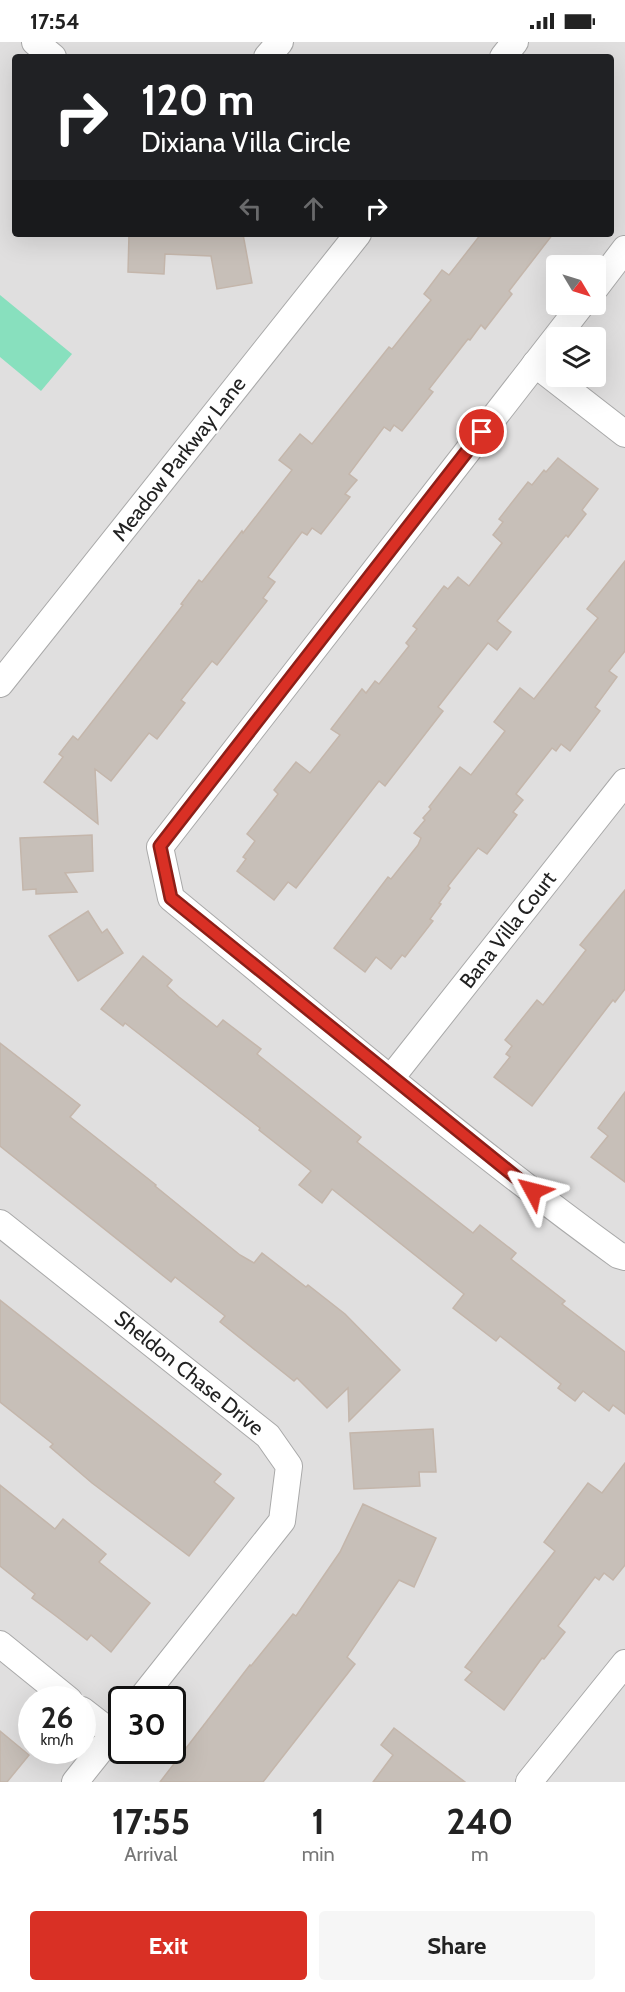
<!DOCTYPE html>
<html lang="en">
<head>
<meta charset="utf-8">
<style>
  :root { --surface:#fff; --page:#f6f6f6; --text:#222; --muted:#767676; --accent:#d93025 }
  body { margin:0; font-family:Cabin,sans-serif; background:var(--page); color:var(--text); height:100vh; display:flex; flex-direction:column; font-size:22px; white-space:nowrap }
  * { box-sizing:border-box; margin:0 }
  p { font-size:20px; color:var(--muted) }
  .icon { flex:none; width:33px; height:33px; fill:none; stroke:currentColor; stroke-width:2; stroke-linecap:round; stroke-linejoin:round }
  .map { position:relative; height:1740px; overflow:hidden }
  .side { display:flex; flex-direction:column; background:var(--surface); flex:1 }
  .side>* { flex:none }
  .banner { position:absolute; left:12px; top:12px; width:602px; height:183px; border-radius:6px; box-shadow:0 6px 24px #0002; background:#202124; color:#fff; overflow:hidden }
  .needle { width:39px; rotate:128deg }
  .buttons { position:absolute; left:546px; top:213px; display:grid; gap:12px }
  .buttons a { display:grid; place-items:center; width:60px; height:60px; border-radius:6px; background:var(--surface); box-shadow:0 6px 24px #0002; font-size:30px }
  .speed { position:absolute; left:18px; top:1644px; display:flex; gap:12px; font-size:30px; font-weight:700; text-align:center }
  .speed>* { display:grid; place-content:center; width:78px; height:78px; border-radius:50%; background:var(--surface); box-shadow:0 6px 24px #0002; line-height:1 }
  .speed small { font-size:15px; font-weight:400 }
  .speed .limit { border:3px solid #111; border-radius:9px; background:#fff; color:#111 }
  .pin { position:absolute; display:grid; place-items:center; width:51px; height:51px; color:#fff; margin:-26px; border:3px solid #fff; border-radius:50%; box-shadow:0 2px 6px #0007 }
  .me { position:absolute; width:66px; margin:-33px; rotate:308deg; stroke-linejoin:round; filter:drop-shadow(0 0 4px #0008) }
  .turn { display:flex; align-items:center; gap:21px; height:126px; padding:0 30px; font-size:27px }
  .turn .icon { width:78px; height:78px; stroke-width:2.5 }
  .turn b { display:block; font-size:42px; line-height:51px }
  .lanes { display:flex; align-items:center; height:57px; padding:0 30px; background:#0003; justify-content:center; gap:30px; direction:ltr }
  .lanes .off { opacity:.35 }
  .eta { display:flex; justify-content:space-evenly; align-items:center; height:102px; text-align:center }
  .eta b { font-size:36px; font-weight:700; line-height:42px }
  .action { display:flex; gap:12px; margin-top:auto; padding:12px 30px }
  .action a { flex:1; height:69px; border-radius:6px; background:var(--accent); color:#fff; font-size:24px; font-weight:700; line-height:69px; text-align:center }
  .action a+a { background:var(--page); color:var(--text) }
  .status { display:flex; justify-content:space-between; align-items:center; height:42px; padding:0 30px; background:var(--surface); direction:ltr }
  .status svg { height:16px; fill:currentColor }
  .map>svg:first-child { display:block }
</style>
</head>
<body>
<div class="status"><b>17:54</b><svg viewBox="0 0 49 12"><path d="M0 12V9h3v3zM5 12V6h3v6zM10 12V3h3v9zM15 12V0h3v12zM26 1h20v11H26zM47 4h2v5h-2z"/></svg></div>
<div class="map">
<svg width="625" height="1740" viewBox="0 0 625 1740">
  <rect width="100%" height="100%" fill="#f2efe9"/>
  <!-- residential -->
  <path fill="#e0dfdf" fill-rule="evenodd" d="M0 0H625V1740H0ZM15 15H610V192H15ZM556 224H596V262H556ZM556 296H596V334H556ZM32 1658H82V1708H32ZM122 1658H172V1708H122Z"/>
  <!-- pitch -->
  <path fill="#88e0be" d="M0 253 72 312 41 349 0 315Z"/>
  <!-- building -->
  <g fill="#c7bfb8" stroke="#c4b6ab" stroke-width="1.5">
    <path d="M129 192H243L252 241 217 247 211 214 165 212 164 232 128 230Z"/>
    <path d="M481 192H553L509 249 512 252 485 287 481 283 470 298 468 297 429 347 433 350 402 389 394 383 390 389 384 385 349 432 357 438 345 452 350 455 321 492 312 486 307 493 302 490 268 535 275 540 263 556 267 559 217 623 212 619 181 658 185 661 157 697 149 691 111 739 95 727 98 782 44 740 63 715 59 712 73 694 78 698 183 563 181 562 199 538 202 540 242 489 243 491 292 428 279 418 300 392 312 402 389 305 392 307 431 258 424 252 442 228 449 233Z"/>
    <path d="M558 416 598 447 582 468 586 472 568 495 566 493 497 579 511 590 497 608 488 601 438 665 443 669 385 744 379 739 296 846 288 840 274 858 237 829 246 817 243 815 255 799 247 792 278 752 274 748 296 720 310 731 340 693 331 687 362 647 366 651 375 639 379 642 409 604 406 601 417 587 413 584 444 544 448 547 458 535 469 544 502 501 493 493 503 480 499 477 528 440 532 443 544 428 546 430Z"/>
    <path d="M625 519V609L609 629 617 635 595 665 600 669 570 709 561 702 556 709 552 706 516 752 523 758 513 770 517 773 487 812 478 806 448 844 450 846 439 861 441 862 430 877 433 879 405 915 402 913 391 927 376 915 365 930 334 906 388 835 391 837 418 803 421 796 414 791 425 778 423 776 431 767 429 765 460 725 471 733 505 689 494 680 520 646 534 657 598 576 587 567Z"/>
    <path d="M92 793 93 829 65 831 77 850 36 852V847L23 848 20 796Z"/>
    <path d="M625 848V947L615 960 613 958 532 1064 494 1035 510 1015 506 1012 512 1004 505 998 537 958 543 963 586 908 580 903Z"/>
    <path d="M88 869 102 891 107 887 123 911 78 939 49 894Z"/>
    <path d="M143 914 172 938 167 944 179 955 217 985 223 978 261 1007 257 1012 361 1095 357 1100 473 1191 480 1183 516 1211 511 1217 565 1259 562 1262 625 1310V1372L613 1363 609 1369 583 1349 575 1359 558 1346 561 1342 500 1294 496 1299 453 1266 464 1252 332 1147 322 1161 299 1143 311 1129 259 1088 260 1086 125 981 123 984 101 967Z"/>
    <path d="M0 1001 80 1063 70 1075 156 1143 155 1144 240 1213 254 1221 262 1211 306 1245 308 1243 345 1272 400 1328 349 1379 348 1346 327 1366 297 1336 294 1339 220 1280 225 1274 175 1235 171 1240 0 1104Z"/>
    <path d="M625 1050V1140L591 1115 608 1094 598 1086Z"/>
    <path d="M0 1258 221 1432 214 1440 234 1456 189 1514 92 1441 50 1405 53 1402 0 1360Z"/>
    <path d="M433 1387 436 1430H419L420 1444 354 1447 350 1391Z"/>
    <path d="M625 1421V1523L613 1538 604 1531 599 1538 595 1535 558 1584 565 1590 544 1617 542 1616 504 1668 465 1638 472 1630 465 1625 555 1509 544 1500 588 1441 602 1451Z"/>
    <path d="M0 1443 55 1487 63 1477 106 1512 99 1520 150 1561 111 1610 91 1593 87 1598 56 1574 32 1556 35 1552 0 1524Z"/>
    <path d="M363 1462 436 1496 414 1545 399 1538 347 1615 355 1622 263 1740H160L250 1623 251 1624 293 1572 296 1574 340 1510Z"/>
    <path d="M394 1686 465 1740H373L393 1713 381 1703Z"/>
    <path d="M0 1689 29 1713 7 1740H0Z"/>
  </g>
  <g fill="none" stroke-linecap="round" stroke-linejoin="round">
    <!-- minor casing -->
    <g stroke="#a9a9a9" stroke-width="28">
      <g id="minor">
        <path d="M35 0 53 15"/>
        <path d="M267 15 280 0"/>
        <path d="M503 15 515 0"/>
        <path d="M596 245 625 207"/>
        <path d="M582 262 160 805 171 856C318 977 464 1101 618 1213L625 1215"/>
        <path d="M535 322 625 392"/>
        <path d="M0 642 358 192"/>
        <path d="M391 1036 625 740"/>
        <path d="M0 1181 268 1394 289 1424 282 1479 140 1658"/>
        <path d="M0 1602 69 1658"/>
        <path d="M82 1668 113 1692"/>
        <path d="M75 1740 122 1681"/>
        <path d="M529 1740 625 1621"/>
      </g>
    </g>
    <!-- minor -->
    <use href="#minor" stroke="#fff" stroke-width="26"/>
  </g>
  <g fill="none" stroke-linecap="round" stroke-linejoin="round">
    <!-- route casing -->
    <g stroke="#8d1f18" stroke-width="15">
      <path id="route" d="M482 390 160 804 171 856 533 1149"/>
    </g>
    <!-- route -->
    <use href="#route" stroke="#d93025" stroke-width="10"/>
  </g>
  <g text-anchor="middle" stroke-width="4.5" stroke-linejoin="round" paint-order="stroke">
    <!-- street labels -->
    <g font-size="21" fill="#222" stroke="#fff">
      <text transform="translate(179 417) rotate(-52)" y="7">Meadow Parkway Lane</text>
      <text transform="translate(508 888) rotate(-52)" y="7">Bana Villa Court</text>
      <text transform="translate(189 1331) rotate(39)" y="7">Sheldon Chase Drive</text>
    </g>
  </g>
</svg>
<div class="buttons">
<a><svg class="needle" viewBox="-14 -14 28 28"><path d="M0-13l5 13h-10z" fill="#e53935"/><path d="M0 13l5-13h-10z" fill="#767676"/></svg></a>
<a><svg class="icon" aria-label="layers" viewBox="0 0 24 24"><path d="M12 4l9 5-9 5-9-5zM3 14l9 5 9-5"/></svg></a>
</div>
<div class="speed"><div>26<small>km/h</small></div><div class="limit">30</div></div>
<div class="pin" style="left:482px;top:390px;background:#d93025"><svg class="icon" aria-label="arrive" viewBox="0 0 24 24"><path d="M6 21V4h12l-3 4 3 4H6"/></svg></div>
<svg class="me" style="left:533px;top:1149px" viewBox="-20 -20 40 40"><path d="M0-17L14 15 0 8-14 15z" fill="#d93025" stroke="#fff" stroke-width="4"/></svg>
<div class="banner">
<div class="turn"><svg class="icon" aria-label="right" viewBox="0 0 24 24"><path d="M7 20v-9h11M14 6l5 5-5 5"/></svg><div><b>120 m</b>Dixiana Villa Circle</div></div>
<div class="lanes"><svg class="icon off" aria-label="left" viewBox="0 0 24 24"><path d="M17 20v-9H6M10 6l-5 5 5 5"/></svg><svg class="icon off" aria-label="ahead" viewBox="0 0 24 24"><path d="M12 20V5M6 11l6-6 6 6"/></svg><svg class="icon" aria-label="right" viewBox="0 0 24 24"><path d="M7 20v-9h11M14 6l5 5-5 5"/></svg></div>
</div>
</div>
<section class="side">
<div class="eta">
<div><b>17:55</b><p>Arrival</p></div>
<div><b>1</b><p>min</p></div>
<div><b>240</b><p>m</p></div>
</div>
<div class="action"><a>Exit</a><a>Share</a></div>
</section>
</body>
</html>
